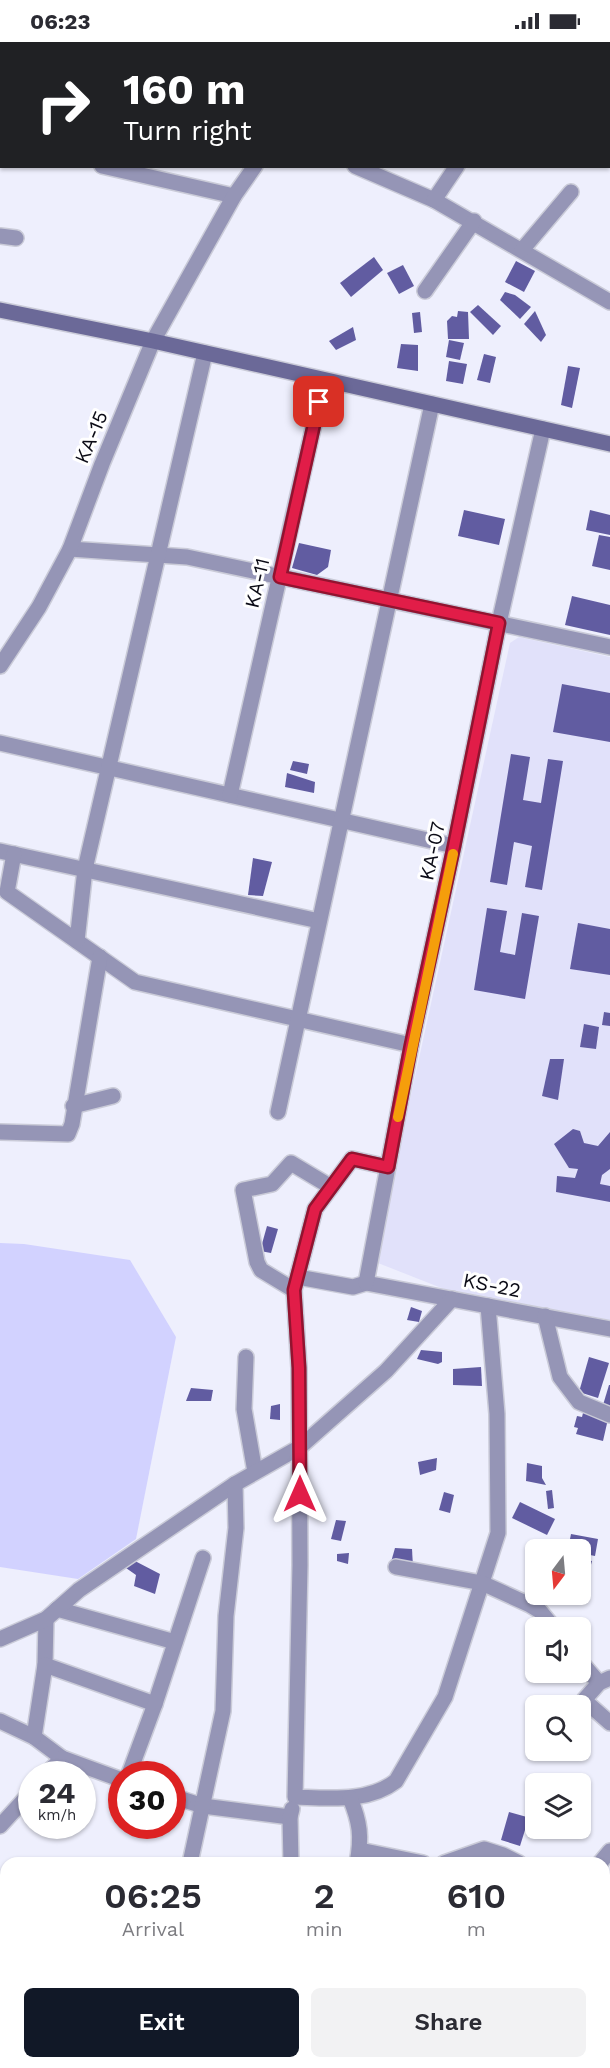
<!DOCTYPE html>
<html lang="en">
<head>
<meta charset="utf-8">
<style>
  :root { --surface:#fff; --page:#f2f2f3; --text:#2b2b33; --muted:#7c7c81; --accent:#111827 }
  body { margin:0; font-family:"Work Sans",sans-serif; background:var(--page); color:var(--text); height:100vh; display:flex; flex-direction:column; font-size:22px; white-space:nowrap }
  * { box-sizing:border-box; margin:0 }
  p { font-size:20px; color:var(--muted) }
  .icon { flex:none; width:33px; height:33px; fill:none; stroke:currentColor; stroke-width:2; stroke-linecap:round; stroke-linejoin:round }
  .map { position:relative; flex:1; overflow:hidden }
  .details { position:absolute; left:0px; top:1815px; width:610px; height:212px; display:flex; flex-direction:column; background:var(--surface); border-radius:18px 18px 0 0; box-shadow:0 2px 4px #0004 }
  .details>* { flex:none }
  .guide { position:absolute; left:0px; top:0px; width:610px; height:126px; box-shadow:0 2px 4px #0004; background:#202124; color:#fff; overflow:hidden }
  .needle { width:39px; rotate:196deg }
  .buttons { position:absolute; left:525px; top:1497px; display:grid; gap:12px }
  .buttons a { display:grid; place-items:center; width:66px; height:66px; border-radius:9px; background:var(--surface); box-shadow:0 2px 4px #0004; font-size:30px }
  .speed { position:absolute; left:18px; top:1719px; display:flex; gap:12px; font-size:30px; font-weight:700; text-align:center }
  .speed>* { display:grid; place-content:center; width:78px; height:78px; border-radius:50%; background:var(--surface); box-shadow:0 2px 4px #0004; line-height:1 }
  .speed small { font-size:15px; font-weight:400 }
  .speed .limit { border:9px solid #d22; background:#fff; color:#111 }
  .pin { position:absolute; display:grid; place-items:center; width:51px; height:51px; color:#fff; margin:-26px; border-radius:12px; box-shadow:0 3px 9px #0006 }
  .me { position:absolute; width:66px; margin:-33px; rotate:0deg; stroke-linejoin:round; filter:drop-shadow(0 0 4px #0008) }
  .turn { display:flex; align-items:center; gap:21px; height:126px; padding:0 24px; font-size:27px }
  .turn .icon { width:78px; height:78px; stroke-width:2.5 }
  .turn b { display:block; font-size:42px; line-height:51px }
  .eta { display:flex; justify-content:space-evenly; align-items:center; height:102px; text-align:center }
  .eta b { font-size:36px; font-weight:600; line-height:42px }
  .primary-button { display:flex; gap:12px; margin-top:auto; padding:12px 24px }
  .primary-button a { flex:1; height:69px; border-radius:9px; background:var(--accent); color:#fff; font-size:24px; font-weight:600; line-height:69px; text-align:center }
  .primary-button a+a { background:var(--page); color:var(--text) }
  .status { display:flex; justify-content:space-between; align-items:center; height:42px; padding:0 30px; background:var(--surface); direction:ltr }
  .status svg { height:16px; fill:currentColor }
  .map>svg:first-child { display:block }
</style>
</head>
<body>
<div class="status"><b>06:23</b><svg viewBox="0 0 49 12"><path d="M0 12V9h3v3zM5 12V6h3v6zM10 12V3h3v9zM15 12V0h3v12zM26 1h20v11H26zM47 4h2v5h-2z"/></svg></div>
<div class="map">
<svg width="610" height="2026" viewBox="0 0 610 2026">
  <rect width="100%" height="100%" fill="#eeeffd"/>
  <!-- built -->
  <path fill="#e1e1fa" d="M519 595 610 615V1278L444 1247 378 1221 377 1208 510 601Z"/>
  <!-- green -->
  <path fill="#d2d2ff" d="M0 1201 24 1202 130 1218 176 1295 136 1497 78 1537 0 1525Z"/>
  <!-- building -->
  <g fill="#615ca1">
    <path d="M374 215 383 228 351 255 340 241Z"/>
    <path d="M516 219 535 229 524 250 505 240Z"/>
    <path d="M403 223 414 244 399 252 387 231Z"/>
    <path d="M505 250 515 253 531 265 520 277 500 258Z"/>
    <path d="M478 263 501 284 493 293 470 270Z"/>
    <path d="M458 269 468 270 469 297H448L447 279 452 274 457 275Z"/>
    <path d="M535 269 546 293 541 300 524 282Z"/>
    <path d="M420 270 422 290 414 291 412 271Z"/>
    <path d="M353 285 356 298 336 308 329 299Z"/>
    <path d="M449 298 464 301 460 318 446 315Z"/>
    <path d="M401 302 418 303V329L397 326Z"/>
    <path d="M484 312 496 315 490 341 477 338Z"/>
    <path d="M449 319 467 322 463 342 446 339Z"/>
    <path d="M568 324 580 326 572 366 561 363Z"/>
    <path d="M464 468 505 477 499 503 458 494Z"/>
    <path d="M590 468 610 473V493L586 488Z"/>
    <path d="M599 493 610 495V528L592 524Z"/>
    <path d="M299 501 331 508 328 525 317 533 292 526Z"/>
    <path d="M572 554 610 563V593L565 583Z"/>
    <path d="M562 642 610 651V700L553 690Z"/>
    <path d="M511 712 530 715 523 758 541 761 548 717 563 719 542 848 525 845 532 804 514 800 507 843 490 840Z"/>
    <path d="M293 719 309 722 307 732 290 728Z"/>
    <path d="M287 731 315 740 314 751 285 745Z"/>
    <path d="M253 816 272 820 263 854 248 853Z"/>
    <path d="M487 866 507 869 500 910 515 913 522 871 539 874 525 957 474 948Z"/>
    <path d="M578 881 610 887V933L570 927Z"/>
    <path d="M604 970 610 971V984L602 983Z"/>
    <path d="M584 982 599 985 596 1007 580 1005Z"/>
    <path d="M550 1017H564L558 1058 542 1054Z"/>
    <path d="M573 1087 580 1089 584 1101 598 1104 610 1090V1127L602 1133 600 1142 610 1144V1160L556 1150 557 1134 575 1136 578 1127 569 1126 554 1102Z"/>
    <path d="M267 1184 278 1187 271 1211 260 1209Z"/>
    <path d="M411 1265 422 1269 419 1280 407 1278Z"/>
    <path d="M421 1308 442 1310V1320L438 1322 417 1317Z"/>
    <path d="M589 1315 609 1321 598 1356 579 1350Z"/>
    <path d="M481 1325 482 1344 453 1343V1327Z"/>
    <path d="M609 1343H610V1365L603 1363Z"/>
    <path d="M191 1346 213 1348 211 1359H186Z"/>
    <path d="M280 1362V1378L270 1377 271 1364Z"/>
    <path d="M583 1371 608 1377 603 1399 576 1392 578 1386 574 1385 577 1374 582 1375Z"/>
    <path d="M437 1416 436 1428 420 1433 418 1420Z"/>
    <path d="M527 1421 542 1424V1436L546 1443 526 1439Z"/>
    <path d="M552 1448 554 1466 548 1467 546 1449Z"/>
    <path d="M444 1450 454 1453 450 1471 439 1468Z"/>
    <path d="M520 1460 555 1477 547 1493 512 1476Z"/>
    <path d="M336 1478 346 1479 341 1499 331 1497Z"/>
    <path d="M571 1492 598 1497 595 1514 580 1511V1508H564L565 1501 569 1502Z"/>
    <path d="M395 1506 412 1507 413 1525 391 1520Z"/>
    <path d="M349 1511 348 1522 337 1519V1512Z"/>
    <path d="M580 1516 592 1519 588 1534 580 1532Z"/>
    <path d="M135 1519 160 1532 155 1552 134 1544 136 1533 126 1526Z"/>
    <path d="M509 1770 534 1777 530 1789 525 1788 520 1804 501 1798Z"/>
    <path d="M0 1933 6 1934V1971L0 1970Z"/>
    <path d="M16 2020H43L42 2026H15Z"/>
    <path d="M85 2020H162L179 2025 83 2026Z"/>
    <path d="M482 2020H486L497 2026H482L479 2025Z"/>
    <path d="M556 2020H567L574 2026H552Z"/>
    <path d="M456 2022 479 2024V2026H456Z"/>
  </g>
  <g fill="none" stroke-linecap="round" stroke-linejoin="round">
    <!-- minor casing -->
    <g stroke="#cacbd8" stroke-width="18">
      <g id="minor">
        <path d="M34 0 38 2"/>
        <path d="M301 0 302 2"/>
        <path d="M561 0 562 2"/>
        <path d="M158 2 160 0"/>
        <path d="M351 2 353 0"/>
        <path d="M546 2 547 0"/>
        <path d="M609 44 610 45"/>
        <path d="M0 102H2"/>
        <path d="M102 124 234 154"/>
        <path d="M355 124 434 158 610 260"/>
        <path d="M434 158 457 124"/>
        <path d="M0 194 16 196"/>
        <path d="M522 208 571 150"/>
        <path d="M425 249 474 179"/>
        <path d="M70 507 187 515 610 605"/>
        <path d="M0 624 39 565 70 507 102 422 153 299 234 154 255 124"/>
        <path d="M0 701 454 804"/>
        <path d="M230 753 324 338"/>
        <path d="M0 809 319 879"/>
        <path d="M14 812 7 850 135 940 411 1003"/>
        <path d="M77 899 85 827 205 311"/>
        <path d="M73 1064 113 1054"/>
        <path d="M278 1070 432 362"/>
        <path d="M0 1090 68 1092 72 1082 100 915"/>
        <path d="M388 1125 352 1117 315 1167 294 1248 299 1326 300 1523 295 1755C328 1756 368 1761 396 1739L445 1655 498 1491 497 1372 488 1264"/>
        <path d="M298 1235 353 1245 366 1241 610 1287"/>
        <path d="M366 1241 411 1003 454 804 499 581 543 387"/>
        <path d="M294 1248 261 1228 257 1220 243 1148 272 1142 291 1121 331 1145"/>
        <path d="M545 1274 560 1335 579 1360 610 1373"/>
        <path d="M246 1315 244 1367 255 1430"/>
        <path d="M396 1525 482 1541 530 1563 540 1569 554 1586"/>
        <path d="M57 1567 175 1600"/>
        <path d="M46 1577 45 1623 155 1662"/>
        <path d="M0 1597 46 1577 79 1548 235 1442 300 1405 386 1329 452 1257"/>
        <path d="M580 1619 599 1641"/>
        <path d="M610 1636 599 1641 584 1658 610 1681"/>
        <path d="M0 1679 34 1695 62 1716 122 1738"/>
        <path d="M34 1695 45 1623"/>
        <path d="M47 1732 62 1716"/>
        <path d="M129 1732 155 1662 203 1516"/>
        <path d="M172 1754 203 1764 290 1775"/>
        <path d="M350 1756C360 1780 362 1795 357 1821"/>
        <path d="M0 1784 32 1749"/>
        <path d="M360 1808 423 1821"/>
        <path d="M190 1821 223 1669 226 1574 236 1486 235 1442"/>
        <path d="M291 1821 290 1775 292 1767"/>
        <path d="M444 1821 484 1807 503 1813 519 1821"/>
        <path d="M600 1821 610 1809"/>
        <path d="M0 1913 6 1900"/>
        <path d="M604 1933 610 1934"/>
        <path d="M188 2020V2026"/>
        <path d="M48 2026V2020"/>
        <path d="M447 2026 451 2020"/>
      </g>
    </g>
    <!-- secondary casing -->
    <g stroke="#cacbd8" stroke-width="18">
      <g id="secondary">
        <path d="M0 268 153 299 610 402"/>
        <path d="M0 1922 6 1924"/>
        <path d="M0 1977 6 1979"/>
        <path d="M248 2020 269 2026"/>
      </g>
    </g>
    <!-- minor -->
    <use href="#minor" stroke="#9595b6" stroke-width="15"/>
    <!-- secondary -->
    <use href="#secondary" stroke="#6b6998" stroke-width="15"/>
  </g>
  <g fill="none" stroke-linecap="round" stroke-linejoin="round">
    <!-- route casing -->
    <g stroke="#92132f" stroke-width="15">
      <path id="route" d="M300 1452 299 1326 294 1248 315 1167 352 1117 388 1125 411 1003 454 804 499 581 280 535 319 360"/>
    </g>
    <!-- route -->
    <use href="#route" stroke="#e11d48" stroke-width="10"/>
    <!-- slow -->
    <path stroke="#f59e0b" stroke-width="10" d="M398 1075 453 812"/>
  </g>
  <g text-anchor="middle" stroke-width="6" stroke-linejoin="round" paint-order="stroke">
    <!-- street labels -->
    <g font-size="20" fill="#0b0b16" stroke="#fff">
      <text transform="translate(91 395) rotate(-67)" y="7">KA-15</text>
      <text transform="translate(257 541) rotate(-77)" y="7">KA-11</text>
      <text transform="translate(432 809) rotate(-78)" y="7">KA-07</text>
      <text transform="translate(492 1243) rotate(11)" y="7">KS-22</text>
    </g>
  </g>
</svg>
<div class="buttons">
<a><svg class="needle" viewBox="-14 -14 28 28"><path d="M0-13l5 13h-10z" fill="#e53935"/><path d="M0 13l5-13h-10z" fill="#7c7c81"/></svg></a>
<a><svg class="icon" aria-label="sound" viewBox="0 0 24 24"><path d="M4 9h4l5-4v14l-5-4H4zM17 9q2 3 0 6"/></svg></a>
<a><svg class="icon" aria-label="search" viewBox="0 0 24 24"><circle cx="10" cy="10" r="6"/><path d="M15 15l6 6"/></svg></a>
<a><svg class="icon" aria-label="layers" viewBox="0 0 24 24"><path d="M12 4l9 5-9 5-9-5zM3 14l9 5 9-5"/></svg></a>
</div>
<div class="speed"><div>24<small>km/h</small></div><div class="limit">30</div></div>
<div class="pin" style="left:319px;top:360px;background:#d93025"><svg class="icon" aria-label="arrive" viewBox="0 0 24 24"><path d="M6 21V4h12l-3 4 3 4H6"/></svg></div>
<svg class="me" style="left:300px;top:1452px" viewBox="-20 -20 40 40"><path d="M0-17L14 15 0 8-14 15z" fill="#e11d48" stroke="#fff" stroke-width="4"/></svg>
<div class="guide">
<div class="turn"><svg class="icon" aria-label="right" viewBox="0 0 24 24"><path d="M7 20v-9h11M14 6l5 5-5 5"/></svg><div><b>160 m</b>Turn right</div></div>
</div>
<section class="details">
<div class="eta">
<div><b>06:25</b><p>Arrival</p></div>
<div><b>2</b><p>min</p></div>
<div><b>610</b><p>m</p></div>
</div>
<div class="primary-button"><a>Exit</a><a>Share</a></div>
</section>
</div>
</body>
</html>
